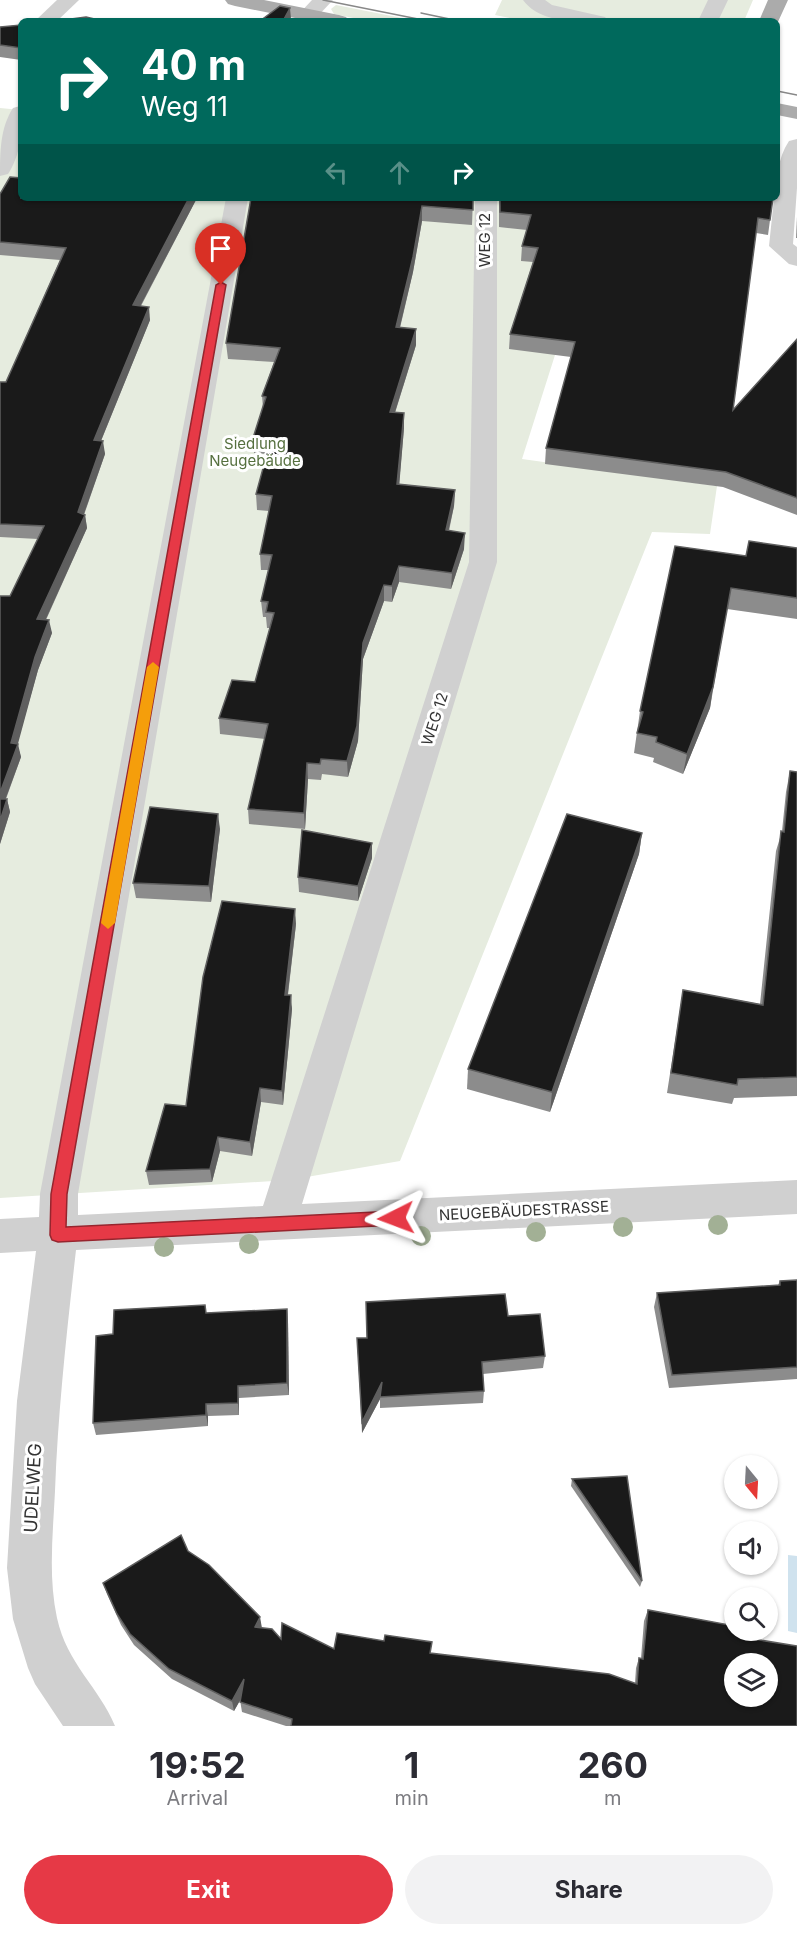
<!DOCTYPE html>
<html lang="en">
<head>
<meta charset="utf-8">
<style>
  :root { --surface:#fff; --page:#f2f2f3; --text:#2b2b33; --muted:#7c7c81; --accent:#e63946 }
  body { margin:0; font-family:Inter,sans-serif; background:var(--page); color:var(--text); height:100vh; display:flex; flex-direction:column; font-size:22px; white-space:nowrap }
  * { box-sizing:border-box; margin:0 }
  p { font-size:20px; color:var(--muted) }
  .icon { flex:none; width:33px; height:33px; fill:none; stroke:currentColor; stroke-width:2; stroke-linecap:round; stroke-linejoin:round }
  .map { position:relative; height:1726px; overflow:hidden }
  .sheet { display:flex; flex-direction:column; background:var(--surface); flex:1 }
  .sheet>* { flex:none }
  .top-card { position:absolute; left:18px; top:18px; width:762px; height:183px; border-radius:9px; box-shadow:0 2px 4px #0004; background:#00695c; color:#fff; overflow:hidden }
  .needle { width:39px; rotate:162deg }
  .tools { position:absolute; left:724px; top:1455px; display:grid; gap:12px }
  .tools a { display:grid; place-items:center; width:54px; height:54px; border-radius:50%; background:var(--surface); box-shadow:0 2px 4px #0004; font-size:30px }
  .pin { position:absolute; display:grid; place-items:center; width:51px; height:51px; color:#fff; margin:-62px -26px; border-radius:50% 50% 50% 0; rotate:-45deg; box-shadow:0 0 6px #0007 }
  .pin .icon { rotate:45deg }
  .me { position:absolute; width:66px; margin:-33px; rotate:267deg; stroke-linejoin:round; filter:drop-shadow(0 0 4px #0008) }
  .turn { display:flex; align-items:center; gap:21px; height:126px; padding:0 24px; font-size:27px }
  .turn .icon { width:78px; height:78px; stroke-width:2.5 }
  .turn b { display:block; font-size:42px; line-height:51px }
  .lanes { display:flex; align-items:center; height:57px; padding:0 24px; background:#0003; justify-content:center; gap:30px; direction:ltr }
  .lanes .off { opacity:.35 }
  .eta { display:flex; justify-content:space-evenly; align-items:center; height:102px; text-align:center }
  .eta b { font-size:36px; font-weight:700; line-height:42px }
  .button { display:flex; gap:12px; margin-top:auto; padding:12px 24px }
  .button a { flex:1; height:69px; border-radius:36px; background:var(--accent); color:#fff; font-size:24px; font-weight:700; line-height:69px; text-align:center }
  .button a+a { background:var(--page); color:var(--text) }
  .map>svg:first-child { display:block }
</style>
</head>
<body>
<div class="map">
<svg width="797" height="1726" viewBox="0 0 797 1726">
  <rect width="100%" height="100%" fill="#fff"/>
  <!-- green -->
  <g fill="#e6ecdf">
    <path d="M502 0H753L744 21H524L495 15Z"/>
    <path d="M336 5 417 21H368L334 14 331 9Z"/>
    <path d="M0 108 21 110V198H600L555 355 522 459 717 486 710 534 652 532 400 1161 289 1180 0 1198Z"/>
  </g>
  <!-- water -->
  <path fill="#cfe2ee" d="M788 1555 797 1556V1633L788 1631Z"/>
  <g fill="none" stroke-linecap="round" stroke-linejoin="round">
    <!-- minor -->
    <g fill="#d0d0d0" fill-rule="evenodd">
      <path d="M57 0H79L57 21H35Z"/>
      <path d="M312 0H333L315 19H301L298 15Z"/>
      <path d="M523 0H545L552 5 605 17 608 21C581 21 541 25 523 0Z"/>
      <path d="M708 0H728L718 21H698Z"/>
      <path d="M20 106C25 126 20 156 8 174L0 176C0 152 0 128 13 108Z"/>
      <path d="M797 139V188L793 244 797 247V266L789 264 769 246 774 198H777C777 178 777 159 789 141Z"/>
      <path d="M226 198H248L78 1194V1215L263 1206 469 562 475 198H497V562L302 1204 797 1180V1214L76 1250C67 1330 58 1410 55 1491 53 1533 48 1576 57 1618 67 1664 99 1687 115 1726H63L35 1684 28 1668 13 1619 7 1568 17 1401 36 1251 0 1253V1219L39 1217 40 1194Z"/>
    </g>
    <!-- major -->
    <g fill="#ababab" fill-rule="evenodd">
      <path d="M225 0H264L339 15 346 17 349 21H310L235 6 228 4Z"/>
      <path d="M768 0H788L777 24V21H759Z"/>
      <path d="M777 103 797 107V119L777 115Z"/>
    </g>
    <!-- tram -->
    <g stroke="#888" stroke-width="1.5">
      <path d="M323 0 428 21"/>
      <path d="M421 13 459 21"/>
      <path d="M777 91 797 95"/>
    </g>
  </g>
  <!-- trees -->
  <g fill="#a2b095">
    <circle cx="718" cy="1225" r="10"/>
    <circle cx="623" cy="1227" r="10"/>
    <circle cx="536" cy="1232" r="10"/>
    <circle cx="421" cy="1236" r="10"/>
    <circle cx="249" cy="1244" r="10"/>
    <circle cx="164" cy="1247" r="10"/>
  </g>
  <!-- wall -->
  <g fill="#8c8c8c">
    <path d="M21 25V60L0 57V27Z"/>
    <path d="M0 194 21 198H197L141 306 150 320 101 441 105 454 84 515H85L87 528 46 620 52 633 38 670 17 744 21 757 6 799H7L10 812 0 844V596H10L38 539 0 537V382H6L60 260 0 255Z"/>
    <path d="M251 198H473L472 225 422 221 413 272 400 328 416 345 395 413H404V428L399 484 455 490 454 506 449 531 464 549 451 589 399 582 392 602 384 601 363 659 358 741 348 777 322 774 321 780 308 779 305 829 249 824 248 809 265 739 220 734 219 718 255 682 270 628H267L266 617H263L261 601 269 570H261L260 554 269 511 257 510 256 494 267 454 254 453 253 438 263 408 262 396 274 362 228 359 226 343Z"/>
    <path d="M499 198H773L768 235 756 233 733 410 797 339V515L723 487 545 464 546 448 571 357 509 349 510 334 533 262 521 261 522 246 527 230 499 227Z"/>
    <path d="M797 217V238H796Z"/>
    <path d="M797 548V619L727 609 710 708 683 774 653 762 654 758 634 753 640 711 746 556Z"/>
    <path d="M790 771 797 772V1096L734 1098 732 1104 667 1093 683 990 760 1004 776 851 782 831 786 792Z"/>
    <path d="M220 829 211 902 136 898 133 883Z"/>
    <path d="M642 833 639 854 550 1112 467 1089 468 1069Z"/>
    <path d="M372 843V858L358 901 299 892 298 877Z"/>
    <path d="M296 924 288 995 292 1009 283 1105 261 1102 252 1156 220 1151 212 1182 149 1185 146 1171Z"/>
    <path d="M797 1280V1379L669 1388 654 1307 657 1293 778 1285 780 1281Z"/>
    <path d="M287 1309 288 1321 289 1395 239 1398V1415L208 1416V1426L96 1435 93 1423 113 1334 207 1313Z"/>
    <path d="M508 1316 545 1356 543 1368 483 1374 484 1391 483 1403 380 1408V1399L362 1433 357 1338H367Z"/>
    <path d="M572 1479 642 1581 640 1587 571 1486Z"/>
    <path d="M188 1551 262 1628 281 1639 334 1649 431 1653 635 1683 636 1668 639 1658H641L644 1621 648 1610 741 1637 797 1726H286L242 1712 240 1700 234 1711 172 1679 134 1645 121 1625 107 1594 103 1583Z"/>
  </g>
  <!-- shaded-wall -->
  <g fill="#5f5f5f">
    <path d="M290 8 291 19 290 21H283Z"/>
    <path d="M189 198H197L134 318 133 305Z"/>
    <path d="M422 206V221L413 272 396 343V327Z"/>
    <path d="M149 307 150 320 96 453 94 440Z"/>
    <path d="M416 329V345L390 428V412Z"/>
    <path d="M404 413V428L398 500 397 484Z"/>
    <path d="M103 441 105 454 80 525 78 512Z"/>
    <path d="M455 490 454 506 445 546 446 530Z"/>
    <path d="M85 515 87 528 40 632 37 619Z"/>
    <path d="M465 533 464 549 451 589 452 573Z"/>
    <path d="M399 566V582L392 602V586Z"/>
    <path d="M384 585V601L363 659 358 741 348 777 347 761 363 643Z"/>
    <path d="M49 620 52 633 38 670 16 751 18 744 21 757 1 811 0 806V793L11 743 35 657Z"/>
    <path d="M713 687 710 708 683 774 687 754Z"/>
    <path d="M307 763 308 779 305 829 304 813Z"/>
    <path d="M7 799 10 812 0 844V821Z"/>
    <path d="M218 814 220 829 211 902 209 886Z"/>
    <path d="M642 833 639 854 550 1112 552 1092Z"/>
    <path d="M372 843V858L358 901V886Z"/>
    <path d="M295 909 296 924 286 1009 285 995Z"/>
    <path d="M291 995 292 1009 283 1105 282 1091Z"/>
    <path d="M260 1088 261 1102 252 1156 250 1142Z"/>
    <path d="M218 1137 220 1151 212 1182 210 1169Z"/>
    <path d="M287 1309 288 1321 289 1395 287 1383Z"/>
    <path d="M382 1382 380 1399 362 1433V1422Z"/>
    <path d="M238 1386 239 1398V1415L238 1403Z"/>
    <path d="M206 1404 208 1416V1426L206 1415Z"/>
    <path d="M260 1617 262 1628 255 1627Z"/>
    <path d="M244 1679 246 1690 234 1711 232 1701Z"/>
  </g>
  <!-- building -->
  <g fill="#1a1a1a" stroke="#5f5f5f" stroke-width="1.5" fill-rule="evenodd">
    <path d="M280 6 290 8 283 21H260Z"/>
    <path d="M86 17 103 21H56Z"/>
    <path d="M21 25V48L0 45V27Z"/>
    <path d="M777 160H778L777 181Z"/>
    <path d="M10 177 21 178V198H189L133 305 149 307 94 440 103 441 78 512 85 515 37 619 49 620 35 657 11 743 18 744 0 793V596H10L44 526 0 524V382H6L66 248 0 242V194Z"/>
    <path d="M251 198H473V210L422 206 413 257 396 327 416 329 390 412 404 413 397 484 455 490 446 530 465 533 452 573 399 566 392 586 384 585 363 643 357 726 347 761 321 759 320 764 307 763 304 813 248 809 268 724 219 718 232 680 255 682 274 613 266 612 268 602 261 601 272 555 260 554 272 496 256 494 271 439 253 438 266 397 262 396 280 348 226 343Z"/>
    <path d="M500 198H773L770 220 758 218 733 410 797 339V498L726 472 546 448 575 342 510 334 538 248 522 246 531 215 500 212Z"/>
    <path d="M749 541 797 548V598L731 588 713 687 687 754 656 742 657 737 637 733 643 712 640 711 675 546 746 556Z"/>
    <path d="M790 771 797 772V1077L738 1079 737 1085 671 1073 683 990 763 1005 781 831 784 832Z"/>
    <path d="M0 799H7L0 821Z"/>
    <path d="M150 807 218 814 209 886 133 883Z"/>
    <path d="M567 814 642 833 552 1092 468 1069Z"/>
    <path d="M302 830 372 843 358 886 298 877Z"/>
    <path d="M222 901 295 909 285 995H291L282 1091 260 1088 250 1142 218 1137 210 1169 146 1171 165 1104 186 1106 203 977Z"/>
    <path d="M797 1280V1367L672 1375 657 1293 780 1285V1281Z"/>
    <path d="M505 1294 508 1316 540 1314 545 1356 482 1362 484 1391 380 1397 382 1382 362 1422 357 1338H367L366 1302Z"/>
    <path d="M205 1305 206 1313 287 1309V1383L238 1386V1403L206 1404V1415L93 1423 96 1336 113 1334 114 1310Z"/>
    <path d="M627 1476 642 1581 572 1479Z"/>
    <path d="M181 1535 188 1551 209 1565 260 1617 255 1627 272 1629 281 1639 282 1623 334 1649 337 1633 384 1641 385 1635 432 1642 430 1653 609 1674 637 1684 639 1658 643 1659 648 1610 735 1626V1630H742L741 1637 797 1646V1726H291L292 1719 240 1702 244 1679 232 1701 169 1669 130 1634 117 1614 103 1583ZM735 1664H768V1696H735Z"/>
  </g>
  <!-- route -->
  <path fill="#e63946" stroke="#96252e" stroke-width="1.5" d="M221 282 226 285 67 1194 66 1227 396 1211 401 1213 404 1218 401 1223 396 1225 58 1242 52 1240 50 1235 51 1194 216 285Z"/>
  <!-- slow -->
  <path fill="#f59e0b" d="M153 662 159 667 115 923 108 929 101 923 147 667Z"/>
  <g text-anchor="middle" stroke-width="6" stroke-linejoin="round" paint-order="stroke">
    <!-- street labels -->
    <g font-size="15" fill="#333" stroke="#fff">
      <text transform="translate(485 240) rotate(-90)" y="5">WEG 12</text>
      <text transform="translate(435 719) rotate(-72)" y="5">WEG 12</text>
      <text transform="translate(524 1211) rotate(-3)" y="5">NEUGEBÄUDESTRASSE</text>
    </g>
    <!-- park labels -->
    <g font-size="15" fill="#56703f" stroke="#fff">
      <text x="255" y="449">Siedlung<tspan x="255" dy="17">Neugebäude</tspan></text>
    </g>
    <!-- near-street labels -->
    <g font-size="18" fill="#333" stroke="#fff">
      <text transform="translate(33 1488) rotate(-87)" y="6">UDELWEG</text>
    </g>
  </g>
</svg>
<div class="tools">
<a><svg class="needle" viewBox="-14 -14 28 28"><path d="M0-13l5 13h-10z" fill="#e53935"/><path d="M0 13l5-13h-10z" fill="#7c7c81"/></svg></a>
<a><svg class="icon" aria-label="sound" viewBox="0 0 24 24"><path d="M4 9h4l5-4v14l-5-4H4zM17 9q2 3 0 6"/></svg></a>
<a><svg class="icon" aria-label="search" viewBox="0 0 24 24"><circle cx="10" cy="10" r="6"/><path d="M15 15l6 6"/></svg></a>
<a><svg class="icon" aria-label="layers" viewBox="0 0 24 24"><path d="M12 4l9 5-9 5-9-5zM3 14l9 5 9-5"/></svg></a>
</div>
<div class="pin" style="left:221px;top:285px;background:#d93025"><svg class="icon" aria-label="arrive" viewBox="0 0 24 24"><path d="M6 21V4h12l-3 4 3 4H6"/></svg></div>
<svg class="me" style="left:396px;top:1218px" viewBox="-20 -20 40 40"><path d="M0-17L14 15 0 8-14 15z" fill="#e63946" stroke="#fff" stroke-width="4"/></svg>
<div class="top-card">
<div class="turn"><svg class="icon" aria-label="right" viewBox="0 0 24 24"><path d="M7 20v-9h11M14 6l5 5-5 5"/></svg><div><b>40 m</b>Weg 11</div></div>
<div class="lanes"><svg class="icon off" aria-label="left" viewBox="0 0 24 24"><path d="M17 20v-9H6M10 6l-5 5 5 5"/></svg><svg class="icon off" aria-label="ahead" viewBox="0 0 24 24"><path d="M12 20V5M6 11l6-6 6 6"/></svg><svg class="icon" aria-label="right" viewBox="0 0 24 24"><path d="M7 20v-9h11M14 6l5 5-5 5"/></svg></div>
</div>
</div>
<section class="sheet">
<div class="eta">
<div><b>19:52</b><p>Arrival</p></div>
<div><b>1</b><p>min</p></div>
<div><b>260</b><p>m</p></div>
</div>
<div class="button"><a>Exit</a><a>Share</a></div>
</section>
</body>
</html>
